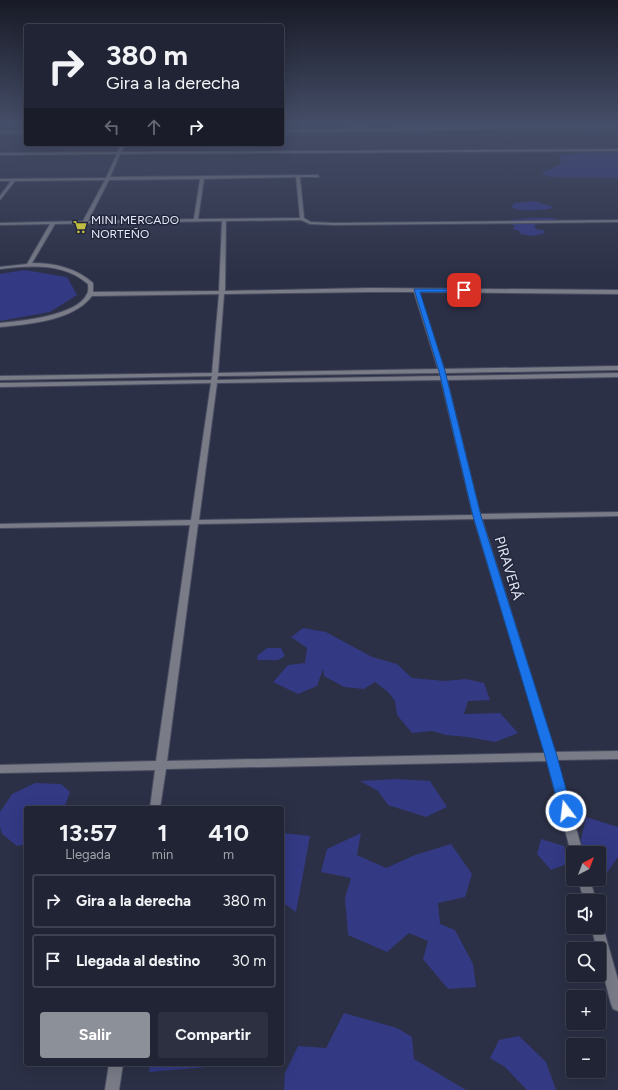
<!DOCTYPE html>
<html lang="es">
<head>
<meta charset="utf-8">
<style>
  :root { --surface:#212434; --page:#2d3040; --text:#f1f3f6; --muted:#a2a4ac; --line:#3e414f; --accent:#8c9099 }
  body { margin:0; font-family:Figtree,sans-serif; background:var(--page); color:var(--text); height:100vh; display:flex; flex-direction:column; font-size:15px; white-space:nowrap }
  * { box-sizing:border-box; margin:0 }
  p { font-size:13px; color:var(--muted) }
  .icon { flex:none; width:22px; height:22px; fill:none; stroke:currentColor; stroke-width:2; stroke-linecap:round; stroke-linejoin:round }
  .map { position:relative; flex:1; overflow:hidden }
  .panel { position:absolute; left:24px; top:806px; width:260px; height:260px; display:flex; flex-direction:column; background:var(--surface); border-radius:4px; box-shadow:0 4px 16px #0002,0 0 0 1px var(--line) }
  .panel>* { flex:none }
  .hud { position:absolute; left:24px; top:24px; width:260px; height:122px; border-radius:4px; box-shadow:0 4px 16px #0002,0 0 0 1px var(--line); background:#212434; color:var(--text); overflow:hidden }
  .needle { width:26px; rotate:42deg }
  .controls { position:absolute; left:566px; top:846px; display:grid; gap:8px }
  .controls a { display:grid; place-items:center; width:40px; height:40px; border-radius:4px; background:var(--surface); box-shadow:0 4px 16px #0002,0 0 0 1px var(--line); font-size:20px }
  .pin { position:absolute; display:grid; place-items:center; width:34px; height:34px; color:#fff; margin:-17px; border-radius:8px; box-shadow:0 2px 6px #0006 }
  .me { position:absolute; width:44px; margin:-22px; rotate:345deg; stroke-linejoin:round; filter:drop-shadow(0 0 3px #0008) }
  .turn { display:flex; align-items:center; gap:14px; height:84px; padding:0 16px; font-size:18px }
  .turn .icon { width:52px; height:52px; stroke-width:2.5 }
  .turn b { display:block; font-size:28px; line-height:34px }
  .lanes { display:flex; align-items:center; height:38px; padding:0 16px; background:#0003; justify-content:center; gap:20px; direction:ltr }
  .lanes .off { opacity:.35 }
  .eta { display:flex; justify-content:space-evenly; align-items:center; height:68px; text-align:center }
  .eta b { font-size:24px; font-weight:700; line-height:28px }
  .action { display:flex; gap:8px; margin-top:auto; padding:8px 16px }
  .action a { flex:1; height:46px; border-radius:4px; background:var(--accent); color:#fff; font-size:16px; font-weight:700; line-height:46px; text-align:center }
  .action a+a { background:var(--page); color:var(--text) }
  ul { padding:0; list-style:none }
  li { display:flex; align-items:center; gap:12px; height:54px; margin:0 8px 6px; padding:0 8px; border:2px solid var(--line); border-radius:4px }
  li div { flex:1 }
  li b { display:block; font-size:15px }
  li em { font-style:normal }
  .map>svg:first-child { display:block }
</style>
</head>
<body>
<div class="map">
<svg width="618" height="1090" viewBox="0 0 618 1090">
  <rect width="100%" height="100%" fill="#2c3046"/>
  <!-- green -->
  <g fill="#333983">
    <path d="M616 151H618V178L550 177 541 173 559 165 561 162 559 158 561 155 595 152 608 153Z"/>
    <path d="M535 201 553 207 550 209C541 210 518 212 511 207L515 203Z"/>
    <path d="M530 218H553L559 220C551 226 541 221 534 226L536 229 543 230 545 233 534 236 520 234 519 231 513 229 515 226 507 222 509 220Z"/>
    <path d="M24 270 67 277 77 295 50 312 0 321V274Z"/>
    <path d="M303 628 326 632 372 657 397 664 412 678 445 681 466 679 484 683 490 700 468 701 464 714 500 713 518 733 495 742 468 737 446 735 432 731 412 733 397 715 395 701 388 692 375 682 364 689 344 687 324 676 323 669 317 686 298 694 273 682 288 665 305 663 307 648 291 637Z"/>
    <path d="M267 648H281L285 656 278 660H258L257 656Z"/>
    <path d="M396 779 430 781 447 807 426 817 388 805 378 791 360 781Z"/>
    <path d="M35 783 61 784 70 792 64 808H26V844L17 846 2 834 0 827V812L12 794Z"/>
    <path d="M586 817 618 827V857L602 880 599 877V853H578Z"/>
    <path d="M282 833 310 836 296 912 282 902Z"/>
    <path d="M361 833 357 855 386 868 415 855 451 844 472 874 465 897 438 903 440 924 455 930 473 964 476 987 448 989 423 959 428 941 409 933 387 952 348 935 345 898 351 878 321 872 327 849Z"/>
    <path d="M541 839 564 846 567 864 551 870 537 854Z"/>
    <path d="M344 1013 397 1028 412 1037 414 1059 466 1090H284L285 1073 298 1046 326 1048Z"/>
    <path d="M519 1036 546 1062 556 1090H527L505 1067 490 1058 499 1040Z"/>
    <path d="M150 1064H242L149 1072Z"/>
  </g>
  <g fill="none" stroke-linecap="round" stroke-linejoin="round">
    <!-- minor casing -->
    <g stroke="#4a4d62" stroke-width="2">
      <g id="minor">
        <path d="M344 123H349L365 128 363 129Z"/>
        <path d="M618 126V128L282 132V130Z"/>
        <rect x="0" y="131" width="26" height="2"/>
        <path d="M121 144H125L121 152 618 149V151L120 154 110 177 318 175 319 177H300L304 218 311 222 334 223 618 220V222L334 225 310 224 301 220 226 221 225 291 371 288 618 290V294L419 292 444 369 618 366V370L445 373 446 376 618 373V377L447 380 480 514 618 512V516L482 519 555 752 618 751V759L557 760 583 853H573V857L571 853 547 761 166 769 160 808H150L155 770 0 773V765L156 761 190 525 0 528V524L191 520 211 383 0 387V383L211 380 212 376 0 380V376L212 373 219 294 92 296C73 321 29 324 0 327V323C21 321 77 316 87 294 89 291 88 287 88 284 64 263 31 265 0 269V267L27 264 50 224 0 225V223L83 221 105 180 15 181 0 200V196L11 181H0V179L106 178 117 154 0 155V153L117 152ZM296 177 300 218 198 219 204 179ZM200 179 194 219 88 221 109 180ZM222 221 219 291 93 292V283C76 268 55 263 32 263L55 224ZM371 292H414L438 369 218 373 224 294ZM439 373 440 376 217 380 218 376ZM441 380 473 515 199 520 217 383ZM474 519 545 753 167 761 198 524Z"/>
        <path d="M578 879H590L596 901H584Z"/>
        <path d="M599 922 601 923 603 927 618 980V1011L613 1009 611 1004 599 958V949H597L591 927H599Z"/>
        <path d="M109 1064H123L119 1090H105Z"/>
      </g>
    </g>
    <!-- minor -->
    <use href="#minor" fill="#797c87" fill-rule="evenodd"/>
  </g>
  <!-- sky -->
  <linearGradient id="sky" x2="0" y2="1"><stop stop-color="#181a26"/><stop offset="0.45" stop-color="#454e68"/><stop offset="1" stop-color="#454e68" stop-opacity="0"/></linearGradient>
  <rect width="618" height="276" fill="url(#sky)"/>
  <!-- route -->
  <path fill="#1a73e8" stroke="#114b97" d="M414 289H464L466 290 464 292H420L445 371 481 516 557 756 572 811 570 815 566 817 561 815 560 811 545 756 473 516 439 371Z"/>
  <!-- icons -->
  <defs>
    <g id="supermarket-bare" transform="scale(1.08)"><path d="M-6-5.5h2.5l.6 2H6L4.5 2H-2.5L-4.4-4H-6ZM-1.5 3.2a1.3 1.3 0 1 0 .1 0ZM3 3.2a1.3 1.3 0 1 0 .1 0Z" fill="#c0be41" stroke="#22263b" stroke-width="2.5" paint-order="stroke"/></g>
  </defs>
  <g fill-rule="evenodd">
    <use href="#supermarket-bare" x="80" y="227"/>
  </g>
  <g text-anchor="middle" stroke-width="3" stroke-linejoin="round" paint-order="stroke">
    <!-- far-poi labels -->
    <g font-size="12" fill="#e5e8f6" stroke="#22263b" text-anchor="start">
      <text x="91" y="224">MINI MERCADO<tspan x="91" dy="14">NORTEÑO</tspan></text>
    </g>
    <!-- street labels -->
    <g font-size="14" fill="#e5e8f6" stroke="#22263b">
      <text transform="translate(509 568) rotate(73)" y="5">PIRAVERÁ</text>
    </g>
  </g>
</svg>
<div class="controls">
<a><svg class="needle" viewBox="-14 -14 28 28"><path d="M0-13l5 13h-10z" fill="#e53935"/><path d="M0 13l5-13h-10z" fill="#a2a4ac"/></svg></a>
<a><svg class="icon" aria-label="sound" viewBox="0 0 24 24"><path d="M4 9h4l5-4v14l-5-4H4zM17 9q2 3 0 6"/></svg></a>
<a><svg class="icon" aria-label="search" viewBox="0 0 24 24"><circle cx="10" cy="10" r="6"/><path d="M15 15l6 6"/></svg></a>
<a>+</a>
<a>−</a>
</div>
<div class="pin" style="left:464px;top:290px;background:#d93025"><svg class="icon" aria-label="arrive" viewBox="0 0 24 24"><path d="M6 21V4h12l-3 4 3 4H6"/></svg></div>
<svg class="me" style="left:566px;top:811px" viewBox="-20 -20 40 40"><circle r="17" fill="#1a73e8" stroke="#fff" stroke-width="3"/><path d="M0-11L8 9 0 5-8 9z" fill="#fff"/></svg>
<div class="hud">
<div class="turn"><svg class="icon" aria-label="right" viewBox="0 0 24 24"><path d="M7 20v-9h11M14 6l5 5-5 5"/></svg><div><b>380 m</b>Gira a la derecha</div></div>
<div class="lanes"><svg class="icon off" aria-label="left" viewBox="0 0 24 24"><path d="M17 20v-9H6M10 6l-5 5 5 5"/></svg><svg class="icon off" aria-label="ahead" viewBox="0 0 24 24"><path d="M12 20V5M6 11l6-6 6 6"/></svg><svg class="icon" aria-label="right" viewBox="0 0 24 24"><path d="M7 20v-9h11M14 6l5 5-5 5"/></svg></div>
</div>
<section class="panel">
<div class="eta">
<div><b>13:57</b><p>Llegada</p></div>
<div><b>1</b><p>min</p></div>
<div><b>410</b><p>m</p></div>
</div>
<ul>
<li><svg class="icon" aria-label="right" viewBox="0 0 24 24"><path d="M7 20v-9h11M14 6l5 5-5 5"/></svg><div><b>Gira a la derecha</b></div><em>380 m</em></li>
<li><svg class="icon" aria-label="arrive" viewBox="0 0 24 24"><path d="M6 21V4h12l-3 4 3 4H6"/></svg><div><b>Llegada al destino</b></div><em>30 m</em></li>
</ul>
<div class="action"><a>Salir</a><a>Compartir</a></div>
</section>
</div>
</body>
</html>
